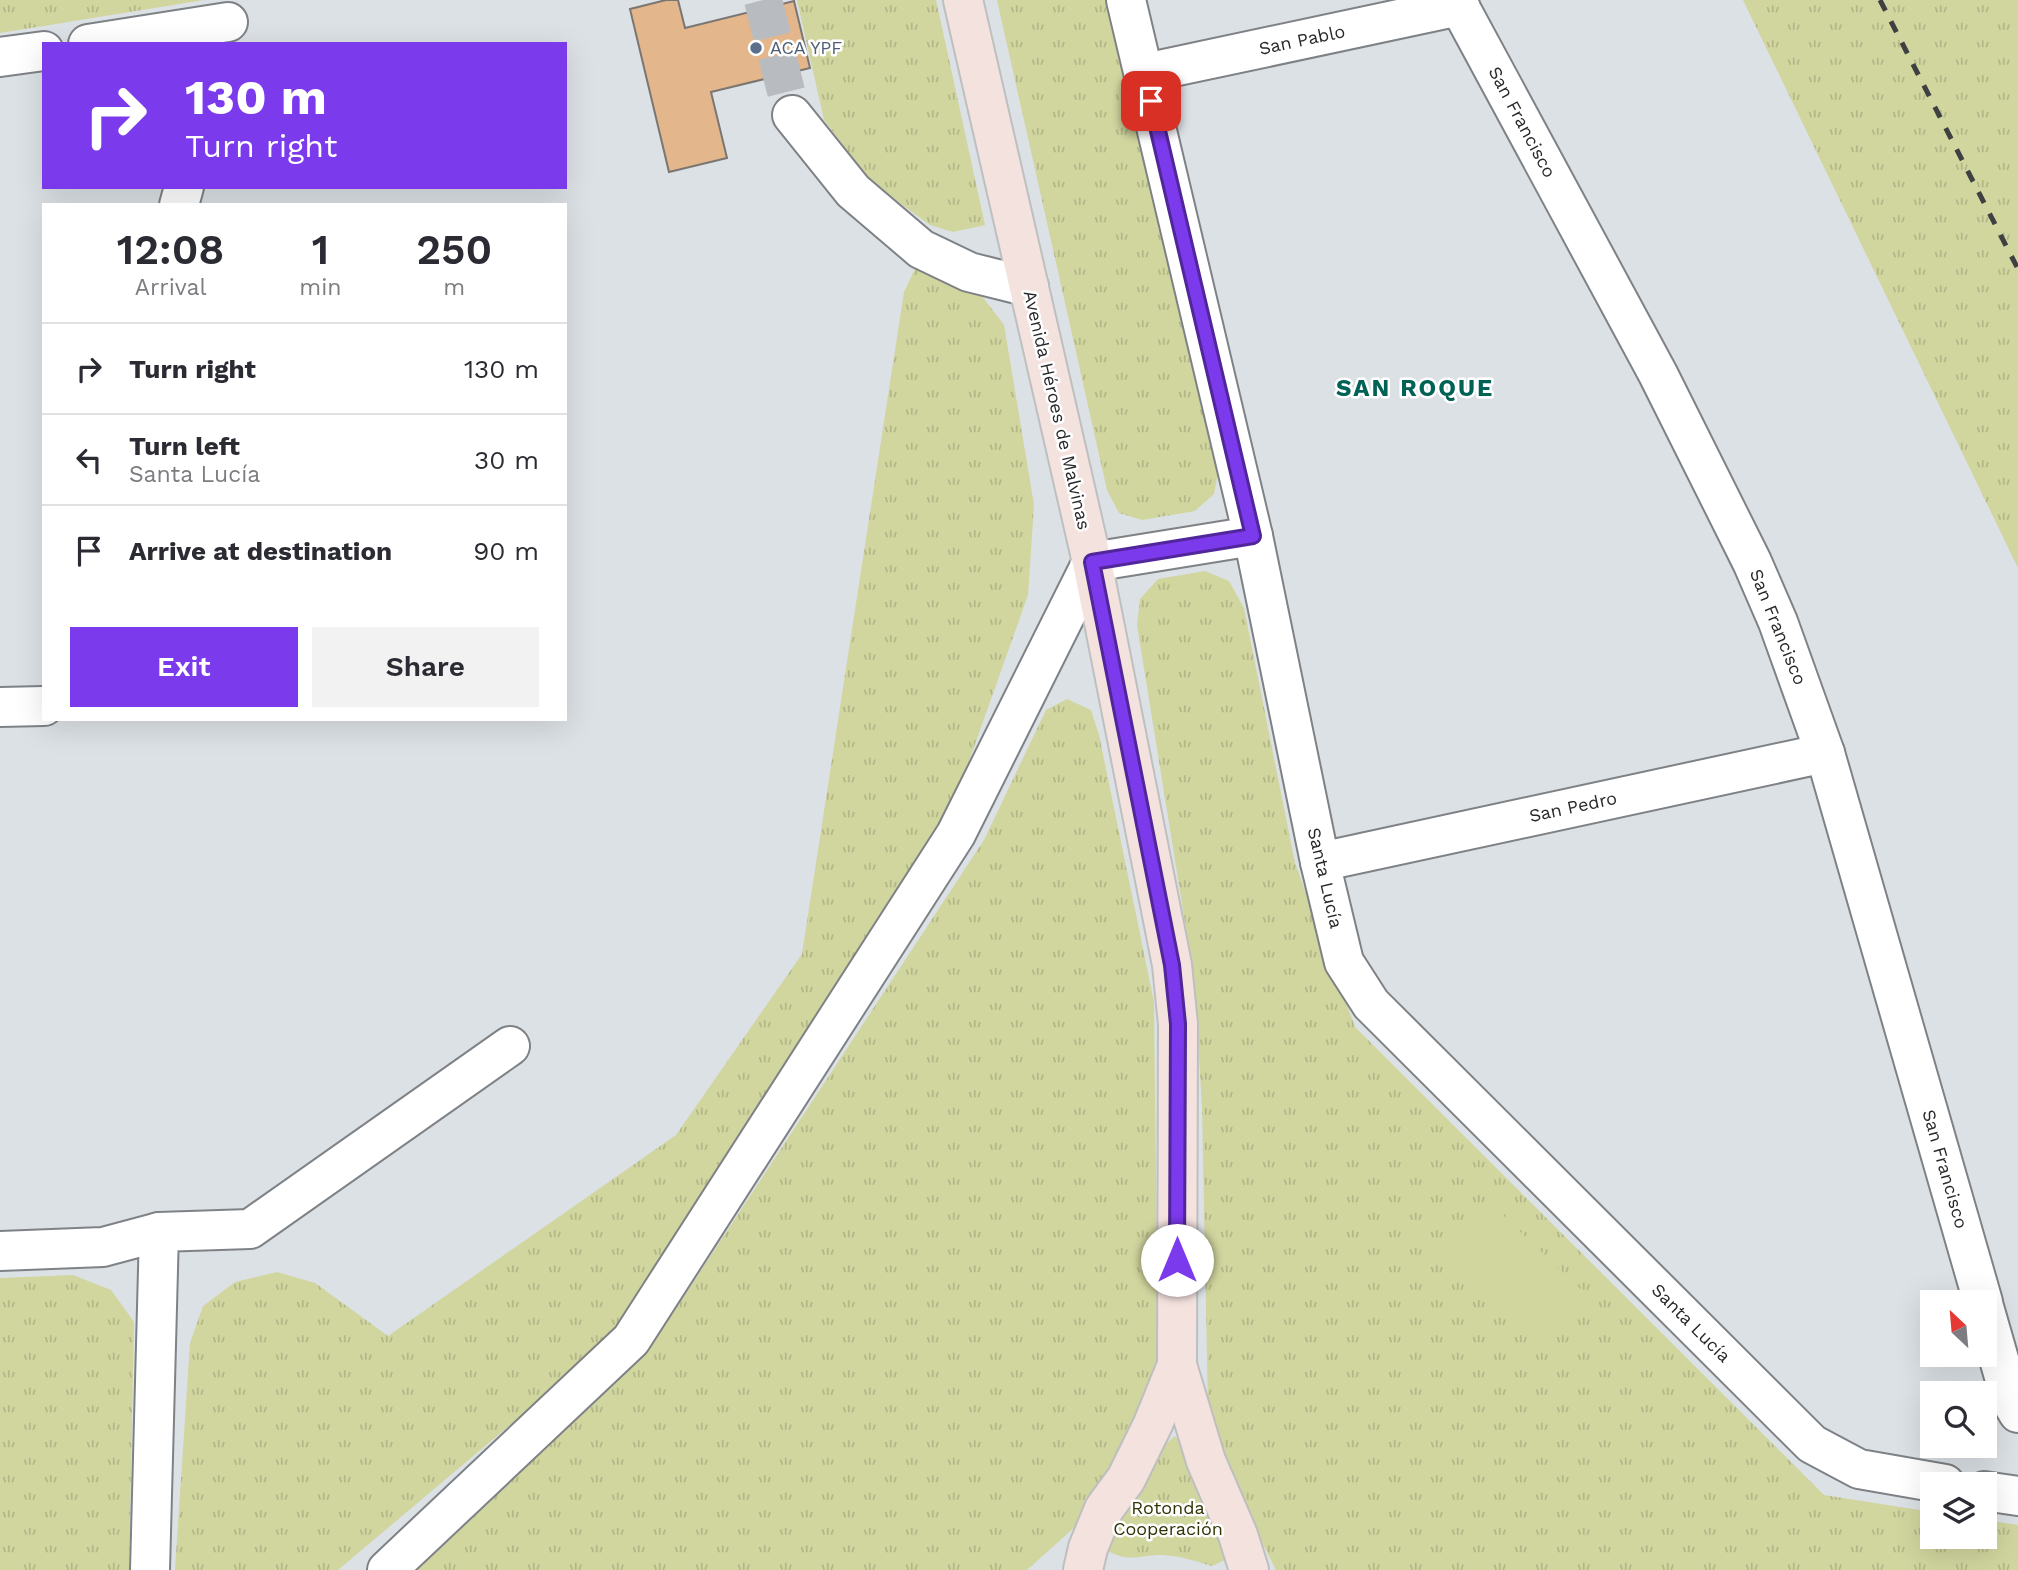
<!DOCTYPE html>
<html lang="en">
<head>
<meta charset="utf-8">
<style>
  :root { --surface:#fff; --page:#f2f2f3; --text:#2b2b33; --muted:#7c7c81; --line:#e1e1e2; --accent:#7c3aed }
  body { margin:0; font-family:"Work Sans",sans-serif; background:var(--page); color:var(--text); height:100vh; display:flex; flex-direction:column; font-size:26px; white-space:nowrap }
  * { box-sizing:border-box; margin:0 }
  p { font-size:23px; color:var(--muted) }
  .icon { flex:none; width:38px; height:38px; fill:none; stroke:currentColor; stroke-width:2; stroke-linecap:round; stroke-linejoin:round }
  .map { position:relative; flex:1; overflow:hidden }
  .side { position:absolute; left:42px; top:203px; width:525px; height:518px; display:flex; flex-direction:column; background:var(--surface); border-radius:0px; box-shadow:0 7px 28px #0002 }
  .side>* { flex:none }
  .banner { position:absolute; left:42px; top:42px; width:525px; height:147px; border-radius:0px; box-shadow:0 7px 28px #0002; background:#7c3aed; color:#fff; overflow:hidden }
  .needle { width:46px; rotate:334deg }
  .tools { position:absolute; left:1920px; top:1290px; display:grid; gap:14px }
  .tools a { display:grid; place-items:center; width:77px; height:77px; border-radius:0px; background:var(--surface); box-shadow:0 7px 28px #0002; font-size:35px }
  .pin { position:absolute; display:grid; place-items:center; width:60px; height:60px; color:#fff; margin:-30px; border-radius:14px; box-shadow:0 4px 10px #0006 }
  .me { position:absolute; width:77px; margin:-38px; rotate:0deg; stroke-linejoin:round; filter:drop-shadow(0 0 5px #0008) }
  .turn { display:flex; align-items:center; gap:24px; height:147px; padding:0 28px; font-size:32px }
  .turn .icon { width:91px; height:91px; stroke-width:2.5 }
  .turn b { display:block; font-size:49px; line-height:60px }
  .eta { display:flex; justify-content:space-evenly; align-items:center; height:119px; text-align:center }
  .eta b { font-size:42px; font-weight:600; line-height:49px }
  .primary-button { display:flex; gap:14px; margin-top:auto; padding:14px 28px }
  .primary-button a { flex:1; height:80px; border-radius:0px; background:var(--accent); color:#fff; font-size:28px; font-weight:600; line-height:80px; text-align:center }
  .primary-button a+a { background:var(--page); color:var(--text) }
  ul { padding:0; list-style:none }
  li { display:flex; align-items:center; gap:21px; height:91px; padding:0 28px; border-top:2px solid var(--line) }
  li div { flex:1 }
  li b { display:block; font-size:26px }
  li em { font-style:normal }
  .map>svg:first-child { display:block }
</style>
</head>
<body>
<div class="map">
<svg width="2018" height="1570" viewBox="0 0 2018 1570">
  <defs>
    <pattern id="grass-tufts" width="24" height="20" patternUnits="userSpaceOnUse" patternTransform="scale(1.75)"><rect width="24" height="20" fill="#d1d59e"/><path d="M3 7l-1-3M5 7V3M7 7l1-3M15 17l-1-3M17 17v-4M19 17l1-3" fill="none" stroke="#b3b788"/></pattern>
  </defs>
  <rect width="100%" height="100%" fill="#dce1e5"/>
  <!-- grass -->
  <g fill="url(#grass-tufts)">
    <path d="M0 0H204L0 33Z"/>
    <path d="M797 0H936L985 225 953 232 930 225 870 181 824 120Z"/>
    <path d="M997 0H1110L1218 473 1214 494 1195 511 1142 520 1119 513 1107 490Z"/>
    <path d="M1743 0H2018V568Z"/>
    <path d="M916 267 975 287 1004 325 1034 505 1028 595 947 823 625 1328 338 1570H175L190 1343 203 1306 235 1282 277 1272 315 1283 388 1336 676 1135 802 954 904 292Z"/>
    <path d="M1205 571 1229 581 1244 608 1295 863 1355 1027 1824 1495 1932 1512V1536H1984L1985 1520 2018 1525V1570H1276L1225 1468 1208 1408 1202 1108 1195 984 1137 625 1140 599 1158 579Z"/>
    <path d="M1067 699 1091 710 1099 735 1154 1002 1158 1355 1137 1415 1105 1483 1076 1526 1027 1570H415L652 1345 984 840 1046 710Z"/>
    <path d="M73 1275 111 1290 134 1322 129 1570H0V1278Z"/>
    <path d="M1175 1436 1182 1443 1221 1540 1227 1559 1212 1566C1195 1561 1180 1556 1162 1555 1139 1555 1130 1563 1108 1551L1110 1536 1140 1493 1167 1443Z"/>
  </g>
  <!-- pitch -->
  <path fill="#d1d59e" d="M1487 1200 1592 1300 1545 1347 1437 1243Z"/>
  <!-- building -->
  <path fill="#e4b68c" stroke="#7a7672" stroke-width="2" d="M666 0H678L685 28 794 1 810 68 711 92 727 158 669 172 630 9Z"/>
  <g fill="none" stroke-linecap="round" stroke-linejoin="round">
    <!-- minor-tunnel -->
    <path stroke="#b8bcc0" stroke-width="38" stroke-dasharray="38 19" stroke-linecap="butt" d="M763 0 792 115"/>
    <!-- minor casing -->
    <g stroke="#7e8286" stroke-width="42">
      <g id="minor">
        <path d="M1126 0 1253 536 1320 862 1344 962 1371 1004 1812 1444 1859 1469 1945 1484"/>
        <path d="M1456 0 1658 374 1752 562 1778 622 1825 753 1983 1302"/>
        <path d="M88 44 228 22"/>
        <path d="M0 57 44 51"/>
        <path d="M1145 73 1460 6"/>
        <path d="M792 115 853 191 921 249 969 272 1029 287"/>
        <path d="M179 205 184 187"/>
        <path d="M0 707 44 706"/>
        <path d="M1320 862 1825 753"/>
        <path d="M0 1251 103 1247 159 1232"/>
        <path d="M1984 1307 2011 1401 2018 1413"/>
        <path d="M1984 1491 2018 1496"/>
        <path d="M150 1570 159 1232 250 1229 510 1046"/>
        <path d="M387 1570 631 1340 956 834 1092 562 1253 536"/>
      </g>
    </g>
    <!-- major casing -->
    <g stroke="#bebfbf" stroke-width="42">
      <g id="major">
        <path d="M963 0 1092 562 1172 965 1178 1024 1177 1365 1206 1461 1238 1535 1249 1570"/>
        <path d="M1083 1570 1088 1548 1104 1509 1126 1479 1153 1424 1177 1365"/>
      </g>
    </g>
    <!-- minor -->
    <use href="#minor" stroke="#fff" stroke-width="38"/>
    <!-- major -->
    <use href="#major" stroke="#f4e2df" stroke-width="38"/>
    <!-- rail -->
    <path stroke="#3e4042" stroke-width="5" stroke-dasharray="12 12" stroke-linecap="butt" d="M1880 0 2018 269"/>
  </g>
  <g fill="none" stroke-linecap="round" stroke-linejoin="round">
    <!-- route casing -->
    <g stroke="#51269a" stroke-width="18">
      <path id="route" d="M1151 101 1253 536 1092 562 1172 965 1178 1024 1177 1260"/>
    </g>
    <!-- route -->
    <use href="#route" stroke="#7c3aed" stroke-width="12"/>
  </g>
  <!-- markers -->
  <circle fill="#5c6f8a" stroke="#fff" stroke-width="2.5" cx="756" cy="48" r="7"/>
  <g text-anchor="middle" stroke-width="5" stroke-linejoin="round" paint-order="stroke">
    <!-- street labels -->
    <g font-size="18" fill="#28292b" stroke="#fff">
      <text transform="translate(1302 40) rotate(-12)" y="6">San Pablo</text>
      <text transform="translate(1522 122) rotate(62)" y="6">San Francisco</text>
      <text transform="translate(1057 410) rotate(77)" y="6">Avenida Héroes de Malvinas</text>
      <text transform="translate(1778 627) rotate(68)" y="6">San Francisco</text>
      <text transform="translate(1573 807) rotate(-12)" y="6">San Pedro</text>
      <text transform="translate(1325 878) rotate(77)" y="6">Santa Lucía</text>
      <text transform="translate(1945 1169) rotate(74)" y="6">San Francisco</text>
      <text transform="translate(1691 1323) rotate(45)" y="6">Santa Lucía</text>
    </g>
    <!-- service labels -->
    <g font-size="18" fill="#4e5e75" stroke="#fff" text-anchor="start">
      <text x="770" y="54">ACA YPF</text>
    </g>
    <!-- park labels -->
    <g font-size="18" fill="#313304" stroke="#fff">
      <text x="1168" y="1514">Rotonda<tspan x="1168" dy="21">Cooperación</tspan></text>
    </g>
    <!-- district labels -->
    <g font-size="24" font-weight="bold" letter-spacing="2" fill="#006155" stroke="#fff">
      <text x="1415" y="396">SAN ROQUE</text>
    </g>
  </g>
</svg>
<div class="tools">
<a><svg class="needle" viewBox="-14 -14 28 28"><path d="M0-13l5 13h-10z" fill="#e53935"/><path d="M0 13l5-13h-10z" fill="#7c7c81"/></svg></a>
<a><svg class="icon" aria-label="search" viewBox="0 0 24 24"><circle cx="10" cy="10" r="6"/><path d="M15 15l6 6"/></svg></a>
<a><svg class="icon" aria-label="layers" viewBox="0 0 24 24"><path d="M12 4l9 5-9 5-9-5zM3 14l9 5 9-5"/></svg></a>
</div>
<div class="pin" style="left:1151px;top:101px;background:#d93025"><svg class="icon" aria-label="arrive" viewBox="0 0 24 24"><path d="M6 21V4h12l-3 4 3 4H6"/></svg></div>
<svg class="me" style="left:1177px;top:1260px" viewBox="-20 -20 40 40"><circle r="19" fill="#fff"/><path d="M0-13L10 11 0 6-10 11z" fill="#7c3aed"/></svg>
<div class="banner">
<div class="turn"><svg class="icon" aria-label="right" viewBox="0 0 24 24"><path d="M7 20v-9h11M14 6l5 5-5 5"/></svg><div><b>130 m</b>Turn right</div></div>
</div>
<section class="side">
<div class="eta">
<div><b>12:08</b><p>Arrival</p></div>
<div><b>1</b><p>min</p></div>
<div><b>250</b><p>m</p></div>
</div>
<ul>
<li><svg class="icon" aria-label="right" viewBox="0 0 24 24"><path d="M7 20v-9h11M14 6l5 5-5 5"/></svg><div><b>Turn right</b></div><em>130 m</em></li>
<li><svg class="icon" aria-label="left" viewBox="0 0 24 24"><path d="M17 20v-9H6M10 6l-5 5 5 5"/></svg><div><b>Turn left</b><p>Santa Lucía</p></div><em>30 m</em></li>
<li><svg class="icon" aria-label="arrive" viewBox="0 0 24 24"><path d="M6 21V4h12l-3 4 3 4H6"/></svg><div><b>Arrive at destination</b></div><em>90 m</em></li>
</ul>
<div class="primary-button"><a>Exit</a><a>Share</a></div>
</section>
</div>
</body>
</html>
